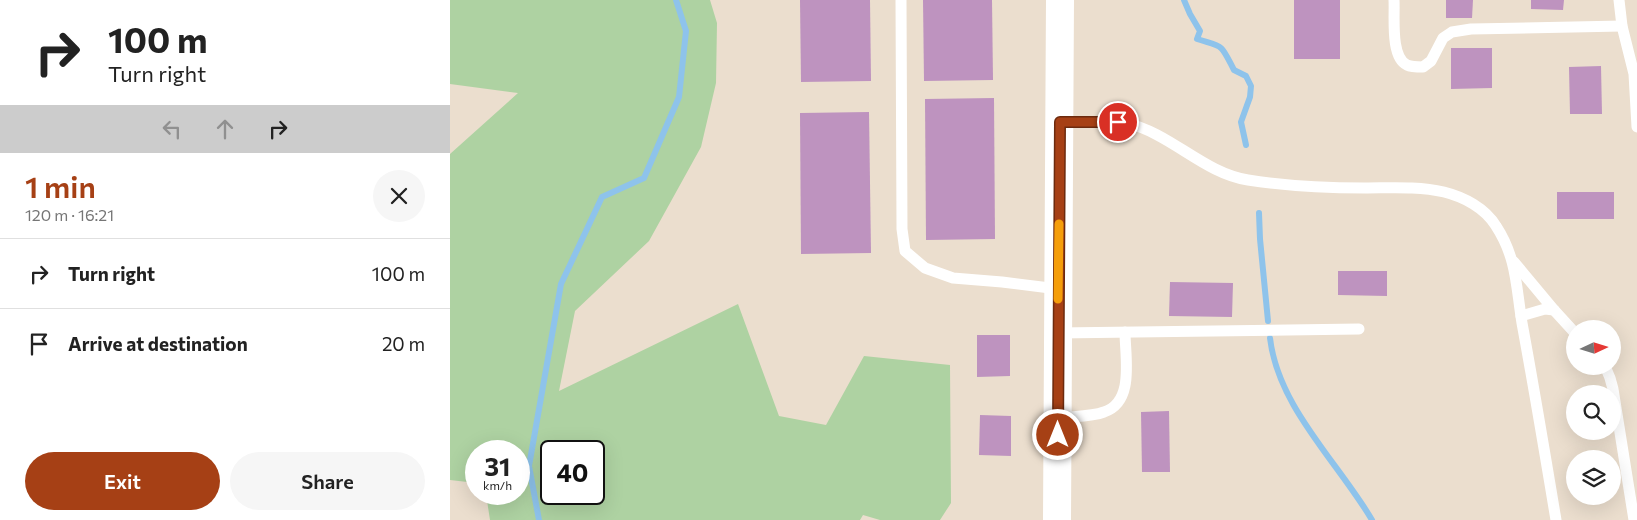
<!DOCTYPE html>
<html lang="en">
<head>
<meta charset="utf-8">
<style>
  :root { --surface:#fff; --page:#f6f6f6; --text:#222; --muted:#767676; --line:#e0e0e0; --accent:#a64015 }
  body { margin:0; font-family:Commissioner,sans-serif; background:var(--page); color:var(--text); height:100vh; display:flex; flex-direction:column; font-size:19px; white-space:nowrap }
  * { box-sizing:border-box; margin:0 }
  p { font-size:16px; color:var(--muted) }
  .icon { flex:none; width:28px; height:28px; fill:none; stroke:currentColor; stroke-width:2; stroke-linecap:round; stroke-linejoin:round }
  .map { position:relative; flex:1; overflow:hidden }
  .side { display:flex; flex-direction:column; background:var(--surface); width:450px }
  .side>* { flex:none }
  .guide { background:#fff; color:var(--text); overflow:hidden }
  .needle { width:32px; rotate:86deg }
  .buttons { position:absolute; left:1116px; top:320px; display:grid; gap:10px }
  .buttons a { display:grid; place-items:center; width:55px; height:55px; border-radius:50%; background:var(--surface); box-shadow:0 5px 20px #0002; font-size:25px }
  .speed { position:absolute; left:15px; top:440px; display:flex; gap:10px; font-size:25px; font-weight:700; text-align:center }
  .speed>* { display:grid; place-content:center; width:65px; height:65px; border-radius:50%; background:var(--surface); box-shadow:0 5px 20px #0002; line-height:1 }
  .speed small { font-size:12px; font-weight:400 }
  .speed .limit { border:2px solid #111; border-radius:8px; background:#fff; color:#111 }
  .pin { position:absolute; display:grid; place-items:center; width:42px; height:42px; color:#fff; margin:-21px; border:2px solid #fff; border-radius:50%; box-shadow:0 1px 5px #0007 }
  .me { position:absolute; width:55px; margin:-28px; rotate:0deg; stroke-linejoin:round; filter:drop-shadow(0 0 4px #0008) }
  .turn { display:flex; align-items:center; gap:18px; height:105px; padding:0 25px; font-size:22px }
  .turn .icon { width:65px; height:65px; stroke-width:2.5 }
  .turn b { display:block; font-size:35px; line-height:42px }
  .lanes { display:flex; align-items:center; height:48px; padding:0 25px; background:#0003; justify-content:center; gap:25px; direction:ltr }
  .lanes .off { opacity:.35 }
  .round { display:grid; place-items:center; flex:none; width:52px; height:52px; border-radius:26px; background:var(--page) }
  .headline { display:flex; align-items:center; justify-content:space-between; height:85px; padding:0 25px }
  h1 { font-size:30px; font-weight:600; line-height:38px; color:var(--accent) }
  .cta { display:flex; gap:10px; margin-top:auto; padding:10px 25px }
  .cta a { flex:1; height:58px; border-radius:30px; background:var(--accent); color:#fff; font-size:20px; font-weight:600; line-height:58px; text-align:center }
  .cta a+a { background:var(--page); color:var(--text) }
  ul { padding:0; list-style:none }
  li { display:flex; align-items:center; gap:15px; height:70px; padding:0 25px; border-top:1px solid var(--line) }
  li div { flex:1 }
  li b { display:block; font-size:19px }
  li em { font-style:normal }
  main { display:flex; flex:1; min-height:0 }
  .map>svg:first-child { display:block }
</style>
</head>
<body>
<main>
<section class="side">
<div class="guide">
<div class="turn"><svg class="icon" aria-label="right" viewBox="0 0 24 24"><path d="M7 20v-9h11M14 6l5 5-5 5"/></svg><div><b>100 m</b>Turn right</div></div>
<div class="lanes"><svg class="icon off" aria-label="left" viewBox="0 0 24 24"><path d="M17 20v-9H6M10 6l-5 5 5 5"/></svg><svg class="icon off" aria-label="ahead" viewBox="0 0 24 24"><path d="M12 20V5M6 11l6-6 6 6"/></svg><svg class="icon" aria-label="right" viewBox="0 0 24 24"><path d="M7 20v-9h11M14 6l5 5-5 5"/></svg></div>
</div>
<div class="headline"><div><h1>1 min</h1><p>120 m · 16:21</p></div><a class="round"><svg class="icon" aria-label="close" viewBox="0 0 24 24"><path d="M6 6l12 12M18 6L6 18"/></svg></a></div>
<ul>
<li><svg class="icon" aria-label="right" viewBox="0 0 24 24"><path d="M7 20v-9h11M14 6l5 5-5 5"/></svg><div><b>Turn right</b></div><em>100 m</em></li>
<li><svg class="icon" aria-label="arrive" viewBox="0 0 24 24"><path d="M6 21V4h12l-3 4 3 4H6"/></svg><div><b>Arrive at destination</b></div><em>20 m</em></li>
</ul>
<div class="cta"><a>Exit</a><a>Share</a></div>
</section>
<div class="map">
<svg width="1187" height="520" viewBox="0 0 1187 520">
  <rect width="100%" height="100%" fill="#ebdece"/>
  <!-- green -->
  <path fill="#aed2a2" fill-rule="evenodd" d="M0 0H260L267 23 266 83 251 147 199 241 125 311 109 391 288 304 329 416 376 425 414 356 500 365 501 503 490 520H430L413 515 410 520H40L36 494H69V451H26V483L0 480V154L68 93 0 84ZM101 451H144V494H101Z"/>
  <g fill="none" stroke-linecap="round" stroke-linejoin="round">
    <!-- stream -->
    <g stroke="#8ec3eb" stroke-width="6">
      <path d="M734 0 740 14 750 31 747 39C775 48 770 43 784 70L796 76 801 86 800 97 791 122 796 145"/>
      <path d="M809 213 810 239 818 321"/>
      <path d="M820 338C828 407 888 462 922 520"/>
      <path d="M89 520 79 466 111 284 152 197 194 178 229 97 236 31 226 0"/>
    </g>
  </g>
  <!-- building -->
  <g fill="#be93bf">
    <path d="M350 0H420L421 81 351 82Z"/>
    <path d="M473 0H542L543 80 474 81Z"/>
    <rect x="844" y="0" width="46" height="59"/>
    <path d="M996 0H1023L1022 18H996Z"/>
    <path d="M1081 0H1114L1113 10 1081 9Z"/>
    <path d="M1001 48H1042V88L1001 89Z"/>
    <path d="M1151 66 1152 114H1120L1119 67Z"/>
    <path d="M544 98 545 239 476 240 475 99Z"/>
    <path d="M419 112 421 253 351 254 350 113Z"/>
    <rect x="1107" y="192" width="57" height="27"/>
    <path d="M888 271H937V296L888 295Z"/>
    <path d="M720 282 783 283 782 317 719 316Z"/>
    <path d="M527 335H560V376L527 377Z"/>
    <path d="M719 411 720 472H692L691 412Z"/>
    <path d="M530 415 561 416V456L529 455Z"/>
  </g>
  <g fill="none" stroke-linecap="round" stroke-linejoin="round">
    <!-- lane -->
    <g stroke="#fff" stroke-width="11">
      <path d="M451 0 452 229 455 251 475 268 503 278 552 282 608 289"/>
      <path d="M944 0C945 16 940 57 957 65 961 67 968 67 973 67L981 61 993 38 1002 32 1021 29 1172 26"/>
      <path d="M1169 0 1172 26 1184 74 1187 127"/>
      <path d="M610 122 676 123C721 133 753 173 798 180 836 186 876 188 915 188 940 188 968 186 994 192 1014 197 1035 208 1046 226 1067 258 1066 287 1072 323 1084 388 1095 454 1106 520"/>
      <path d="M1064 262 1104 310 1125 333"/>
      <path d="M1071 316 1095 309 1104 310"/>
      <path d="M608 333 909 329"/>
      <path d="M1155 366 1160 378 1163 389 1184 520"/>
      <path d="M608 418C622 416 641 417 654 412 685 402 675 357 675 332"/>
    </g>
    <!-- secondary -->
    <path stroke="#fff" stroke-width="28" d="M607 520 610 0"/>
  </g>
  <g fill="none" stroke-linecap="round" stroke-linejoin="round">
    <!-- route casing -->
    <g stroke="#6c2a0e" stroke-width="12">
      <path id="route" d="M608 435 610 122H668"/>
    </g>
    <!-- route -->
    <use href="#route" stroke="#a64015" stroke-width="9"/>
    <!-- slow -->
    <path stroke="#f59e0b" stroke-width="9" d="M608 299 609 224"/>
  </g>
</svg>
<div class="buttons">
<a><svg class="needle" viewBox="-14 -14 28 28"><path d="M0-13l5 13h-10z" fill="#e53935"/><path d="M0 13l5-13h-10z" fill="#767676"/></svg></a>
<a><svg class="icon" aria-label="search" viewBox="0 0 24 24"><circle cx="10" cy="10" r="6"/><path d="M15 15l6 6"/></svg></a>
<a><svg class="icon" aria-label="layers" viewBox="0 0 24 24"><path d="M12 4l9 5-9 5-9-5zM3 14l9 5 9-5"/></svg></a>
</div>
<div class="speed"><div>31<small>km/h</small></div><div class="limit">40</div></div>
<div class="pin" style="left:668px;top:122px;background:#d93025"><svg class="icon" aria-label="arrive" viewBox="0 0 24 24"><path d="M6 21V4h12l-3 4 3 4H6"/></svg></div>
<svg class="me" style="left:608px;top:435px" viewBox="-20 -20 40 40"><circle r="17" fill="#a64015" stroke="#fff" stroke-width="3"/><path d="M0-11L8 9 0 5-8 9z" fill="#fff"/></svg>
</div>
</main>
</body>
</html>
